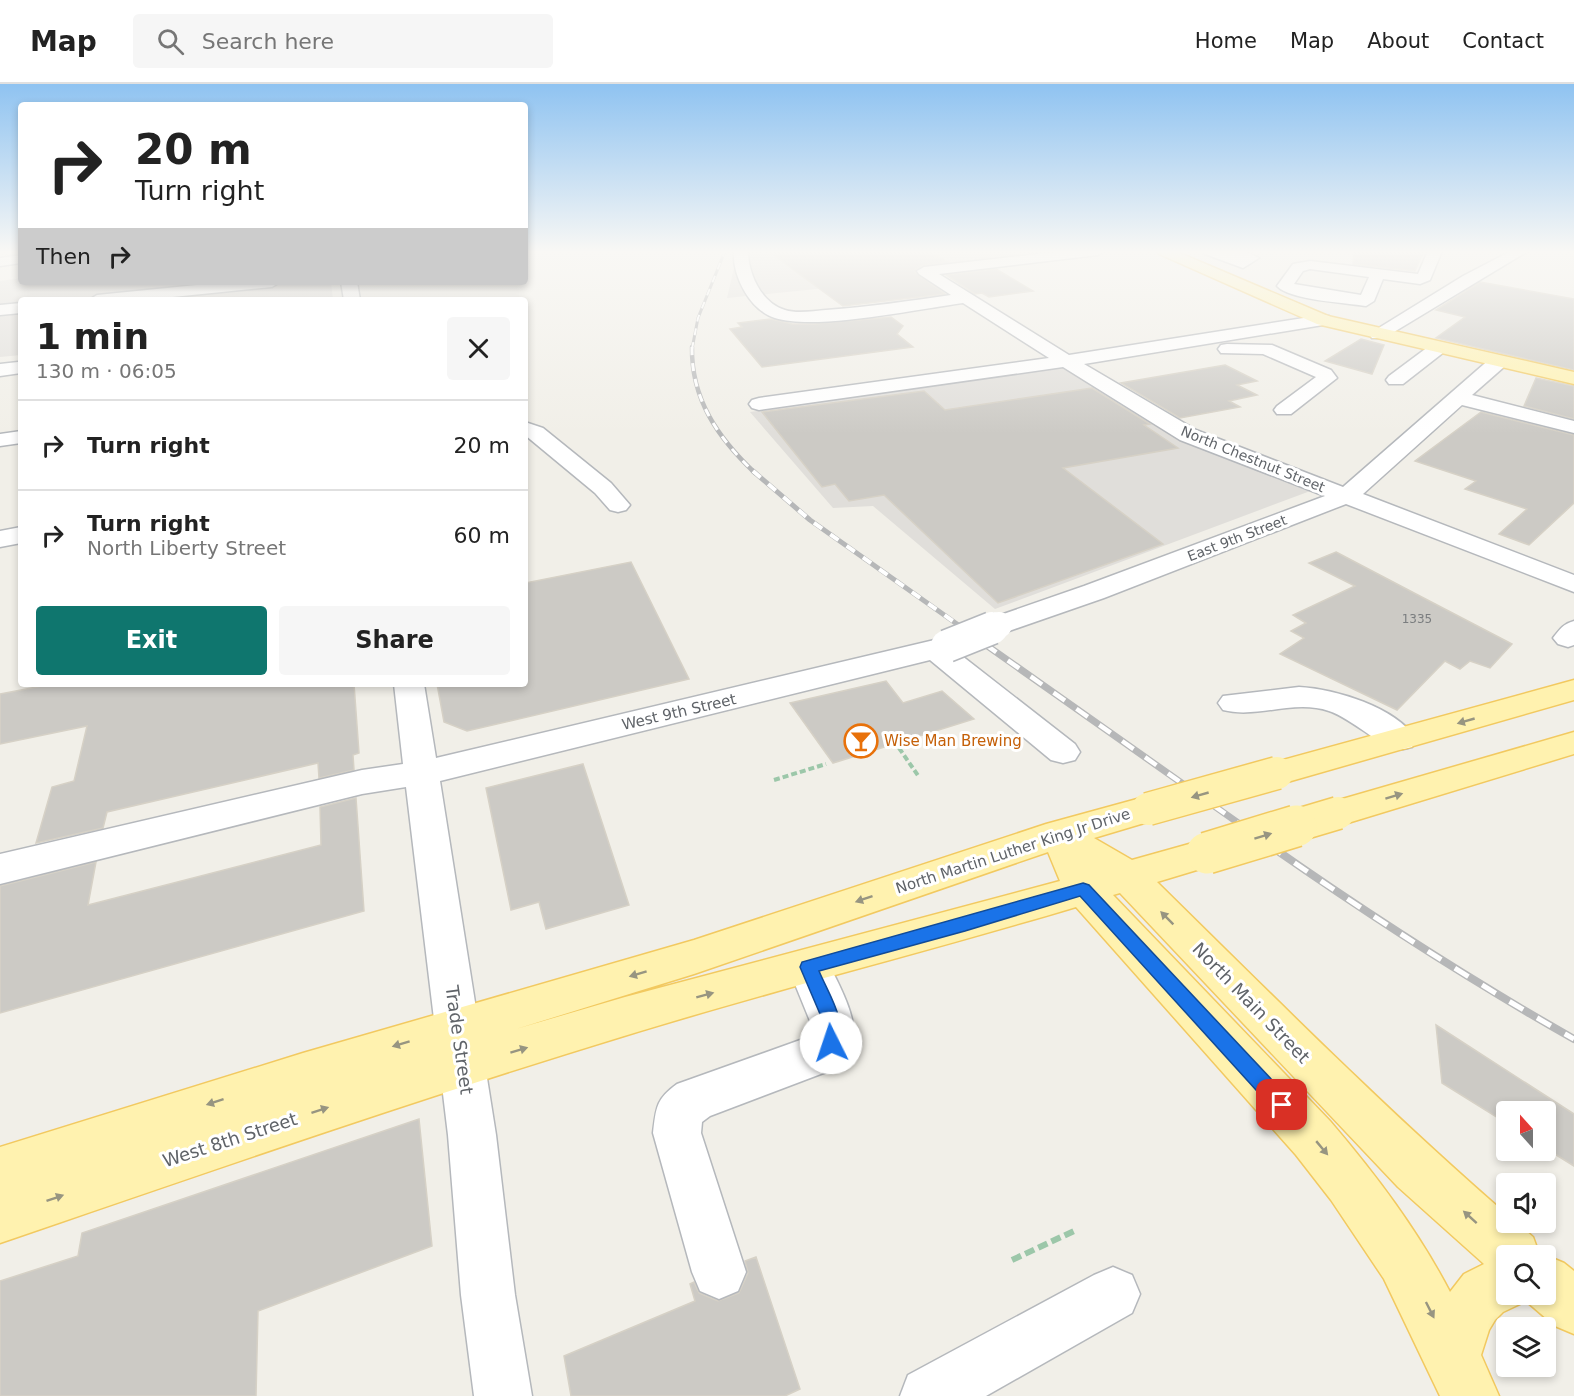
<!DOCTYPE html>
<html lang="en">
<head>
<meta charset="utf-8">
<style>
  :root { --surface:#fff; --page:#f6f6f6; --text:#222; --muted:#767676; --line:#e0e0e0; --accent:#0f766e }
  body { margin:0; font-family:"DejaVu Sans",sans-serif; background:var(--page); color:var(--text); height:100vh; display:flex; flex-direction:column; font-size:22px; white-space:nowrap }
  * { box-sizing:border-box; margin:0 }
  p { font-size:20px; color:var(--muted) }
  .icon { flex:none; width:33px; height:33px; fill:none; stroke:currentColor; stroke-width:2; stroke-linecap:round; stroke-linejoin:round }
  .map { position:relative; flex:1; overflow:hidden }
  .side { position:absolute; left:18px; top:213px; width:510px; height:390px; display:flex; flex-direction:column; background:var(--surface); border-radius:6px; box-shadow:0 3px 9px #0003 }
  .side>* { flex:none }
  .guide { position:absolute; left:18px; top:18px; width:510px; height:183px; border-radius:6px; box-shadow:0 3px 9px #0003; background:#fff; color:var(--text); overflow:hidden }
  .needle { width:39px; rotate:339deg }
  .controls { position:absolute; left:1496px; top:1017px; display:grid; gap:12px }
  .controls a { display:grid; place-items:center; width:60px; height:60px; border-radius:6px; background:var(--surface); box-shadow:0 3px 9px #0003; font-size:30px }
  .pin { position:absolute; display:grid; place-items:center; width:51px; height:51px; color:#fff; margin:-26px; border-radius:12px; box-shadow:0 3px 9px #0006 }
  .me { position:absolute; width:66px; margin:-33px; rotate:356deg; stroke-linejoin:round; filter:drop-shadow(0 0 4px #0008) }
  .turn { display:flex; align-items:center; gap:21px; height:126px; padding:0 18px; font-size:27px }
  .turn .icon { width:78px; height:78px; stroke-width:2.5 }
  .turn b { display:block; font-size:42px; line-height:51px }
  .then { display:flex; align-items:center; height:57px; padding:0 18px; background:#0003; gap:12px; font-size:22px }
  .round { display:grid; place-items:center; flex:none; width:63px; height:63px; border-radius:6px; background:var(--page) }
  .head { display:flex; align-items:center; justify-content:space-between; height:102px; padding:0 18px }
  h1 { font-size:36px; font-weight:600; line-height:45px }
  .cta { display:flex; gap:12px; margin-top:auto; padding:12px 18px }
  .cta a { flex:1; height:69px; border-radius:6px; background:var(--accent); color:#fff; font-size:24px; font-weight:600; line-height:69px; text-align:center }
  .cta a+a { background:var(--page); color:var(--text) }
  ul { padding:0; list-style:none }
  li { display:flex; align-items:center; gap:18px; height:90px; padding:0 18px; border-top:2px solid var(--line) }
  li div { flex:1 }
  li b { display:block; font-size:22px }
  li em { font-style:normal }
  header { display:flex; align-items:center; gap:36px; box-sizing:border-box; height:84px; padding:0 30px; background:var(--surface); border-bottom:2px solid var(--line) }
  header strong { font-size:28px }
  nav { display:flex; gap:33px; margin-inline-start:auto; font-size:21px }
  .search { width:420px; height:54px; background:var(--page); display:flex; align-items:center; gap:15px; box-sizing:border-box; padding:0 21px; border-radius:6px; color:var(--muted); font-size:22px }
  .map>svg:first-child { display:block }
</style>
</head>
<body>
<header>
<strong>Map</strong>
<div class="search"><svg class="icon" aria-label="search" viewBox="0 0 24 24"><circle cx="10" cy="10" r="6"/><path d="M15 15l6 6"/></svg>Search here</div>
<nav><a>Home</a><a>Map</a><a>About</a><a>Contact</a></nav>
</header>
<div class="map">
<svg width="1574" height="1312" viewBox="0 0 1574 1312">
  <rect width="100%" height="100%" fill="#f1efe8"/>
  <!-- industrial -->
  <g fill="#e0deda">
    <path d="M738 167H1069L913 185 926 194 727 214Z"/>
    <path d="M21 194V198H331L333 216H21V271L0 273V197Z"/>
    <path d="M1064 283 1313 406 995 525 873 422 833 424 750 328Z"/>
  </g>
  <!-- building -->
  <g fill="#cccac5" stroke="#d6d1c6" stroke-width="1.5">
    <path d="M768 167H928L948 178 924 181 916 185 915 188 945 210 843 222Z"/>
    <path d="M1354 167H1424L1415 187 1353 180Z"/>
    <path d="M996 185 1033 207 989 213 982 209 975 210 946 191Z"/>
    <path d="M1480 198 1574 215V286L1436 254 1465 233 1436 226Z"/>
    <path d="M891 233 903 242 897 250 913 263 762 283 730 245 742 243 738 239 771 235 792 240H815Z"/>
    <path d="M1361 255 1384 261 1372 290 1325 277Z"/>
    <path d="M1225 281 1257 297 1237 301 1257 311 1229 317 1240 323 1180 334 1121 299Z"/>
    <path d="M1536 294 1574 302V335L1524 322Z"/>
    <path d="M1092 304 1150 340 1144 341 1178 364 1063 384 1163 460 998 519 884 411 849 417 835 400 822 403 762 328 924 307 945 326Z"/>
    <path d="M1481 328 1574 351V419L1529 461 1499 450 1527 425 1465 405 1476 397 1415 377Z"/>
    <path d="M1336 468 1416 510 1512 560 1490 584 1470 577 1460 585 1445 577 1397 626 1280 570 1304 554 1291 547 1306 539 1293 531 1355 502 1309 479Z"/>
    <path d="M631 478 689 595 467 647 444 638 437 600H525V499Z"/>
    <path d="M886 597 903 619 942 607 974 635 833 679 790 619Z"/>
    <path d="M52 600H354L359 669 353 671 354 686 319 694 318 679 107 728 103 744 36 759 52 703 74 697 87 642 0 660V610Z"/>
    <path d="M583 680 629 821 546 845 539 818 511 826 486 704Z"/>
    <path d="M356 714 364 827 0 929V802L96 778 88 821 321 761 320 723Z"/>
    <path d="M1436 941 1574 1030V1082L1545 1064V1028H1506V1039L1442 999Z"/>
    <path d="M419 1035 432 1162 258 1227 256 1312H0V1197L78 1172 82 1149Z"/>
    <path d="M756 1173 800 1305 785 1312H571L564 1272 695 1217 690 1200 694 1198 699 1209 718 1217 739 1209 748 1189 745 1177Z"/>
  </g>
  <g fill="none" stroke-linecap="round" stroke-linejoin="round">
    <!-- minor casing -->
    <g stroke="#b5b8bc" stroke-width="3">
      <g id="minor">
        <path d="M734 167H748C748 189 761 219 785 226 797 230 814 227 826 226 868 223 910 217 951 211L919 190 917 187 924 183 1064 167H1105L1098 171 939 190 1069 271 1323 231 1329 232 1331 236 1323 241 1084 280 1196 346 1343 403 1491 274H1505L1507 278 1505 282 1472 311 1574 337V349L1462 321 1363 410 1574 491V508L1346 420 1104 514 1009 547 999 550 989 547 985 541 989 535 1084 502 1325 412 1180 356 1063 283 759 326 752 324 749 320 752 316 759 314 1049 274 963 219C918 225 815 247 775 234 750 226 732 192 734 167Z"/>
        <path d="M1203 167H1245L1259 174 1243 184 1205 170Z"/>
        <path d="M1428 167H1442L1430 196 1420 200 1383 195 1374 217 1366 222C1347 219 1289 216 1277 202L1293 180 1310 177 1418 190ZM1310 185 1369 193 1361 211 1294 200 1303 187Z"/>
        <path d="M1511 167H1528L1384 254H1372L1369 250 1463 192Z"/>
        <path d="M21 171V179L0 182V174Z"/>
        <path d="M227 198H280L272 203 143 216H89L97 211Z"/>
        <path d="M341 198H357L360 216H344Z"/>
        <path d="M21 219V229L0 231V221Z"/>
        <path d="M1438 259 1444 260 1447 264 1444 268 1403 300H1389L1386 296 1389 292 1432 260Z"/>
        <path d="M1227 260 1272 261 1331 286 1337 294 1291 330H1277L1274 326 1277 322 1316 293 1263 270 1221 269 1218 265 1221 261Z"/>
        <path d="M18 278 21 279V289L0 292V280Z"/>
        <path d="M525 338 543 344 611 399 630 421 626 426 618 428 610 426 595 409 525 351Z"/>
        <path d="M21 347V359L0 362V350Z"/>
        <path d="M21 443V459L0 463V447Z"/>
        <path d="M1574 537V561L1568 563 1558 560 1553 554C1560 545 1563 540 1574 537Z"/>
        <path d="M947 553 957 556 962 562 957 568 1075 660 1080 668 1075 676 1063 679 1051 676 930 576 440 697 496 1051 515 1211 532 1312H474L461 1211 448 1051 406 703 362 710 0 800V770L362 686 403 680 394 600H424L436 674Z"/>
        <path d="M1299 603C1335 605 1396 623 1416 655L1412 663C1407 664 1402 666 1398 665 1382 664 1351 634 1329 627 1294 615 1257 635 1223 626L1218 619 1223 612Z"/>
        <path d="M809 865 824 870C835 894 859 933 853 959 851 970 842 977 834 985L710 1032 702 1038 701 1049 746 1188 738 1207 719 1215 700 1207 692 1188 653 1049C656 1024 656 1015 677 1000L803 955 809 950 810 937 788 883 794 870Z"/>
        <path d="M1113 1183 1132 1191 1140 1210 1132 1229 986 1312H900L908 1291 1094 1191Z"/>
      </g>
    </g>
    <!-- major casing -->
    <g stroke="#f2c960" stroke-width="3">
      <g id="major">
        <path d="M1157 167H1175L1328 232 1574 288V300L1317 240 1159 170Z"/>
        <path d="M1574 596V616L1277 701 1265 697 1260 689 1265 681Z"/>
        <path d="M1574 648V670L1338 742 1325 738 1320 729 1325 720Z"/>
        <path d="M1148 712 1161 716 1166 725 1161 734 1094 754 1132 776 1207 755 1220 759 1226 769 1220 779 1157 798C1272 911 1385 1025 1506 1130V1138H1516L1533 1153 1540 1172H1506V1210H1545V1171L1564 1179 1574 1187V1250L1555 1242 1526 1217 1503 1228 1495 1236 1489 1246 1481 1271 1499 1312H1440L1384 1195 1331 1116 1296 1071 1076 823C926 868 773 906 624 952 414 1016 207 1088 0 1159V1063L303 969 694 856 1046 740ZM1048 768 1060 797 625 913 516 945 694 890ZM1120 809 1398 1103 1484 1180 1464 1190 1450 1208C1417 1145 1376 1091 1330 1037L1113 811Z"/>
      </g>
    </g>
    <!-- path-far1 -->
    <g stroke="#9cc7a9" stroke-width="4" stroke-dasharray="6 3" stroke-linecap="butt">
      <path d="M899 664 919 693"/>
      <path d="M774 696 826 680"/>
    </g>
    <!-- path -->
    <path stroke="#9cc7a9" stroke-width="6" stroke-dasharray="10 4.5" stroke-linecap="butt" d="M1012 1176 1074 1147"/>
    <!-- minor -->
    <use href="#minor" fill="#fff" fill-rule="evenodd"/>
    <!-- major -->
    <use href="#major" fill="#fff2af" fill-rule="evenodd"/>
    <!-- rail-far4 casing -->
    <g stroke="#b6b7b8" stroke-width="3">
      <path id="rail-far4" d="M692 265 698 234 725 167"/>
    </g>
    <!-- rail-far3 casing -->
    <g stroke="#b6b7b8" stroke-width="4.5">
      <path id="rail-far3" d="M692 263C691 315 718 354 755 389"/>
    </g>
    <!-- rail-far2 casing -->
    <g stroke="#b6b7b8" stroke-width="5">
      <path id="rail-far2" d="M753 387 810 436 964 545"/>
    </g>
    <!-- rail-far1 casing -->
    <g stroke="#b6b7b8" stroke-width="7">
      <path id="rail-far1" d="M962 544 1244 743"/>
    </g>
    <!-- rail casing -->
    <g stroke="#b6b7b8" stroke-width="8">
      <path id="rail" d="M1242 742C1349 818 1459 890 1574 955"/>
    </g>
    <!-- rail-far4 -->
    <use href="#rail-far4" stroke="#fff" stroke-width="2" stroke-dasharray="7" stroke-linecap="butt"/>
    <!-- rail-far3 -->
    <use href="#rail-far3" stroke="#fff" stroke-width="3" stroke-dasharray="8" stroke-linecap="butt"/>
    <!-- rail-far2 -->
    <use href="#rail-far2" stroke="#fff" stroke-width="4" stroke-dasharray="10" stroke-linecap="butt"/>
    <!-- rail-far1 -->
    <use href="#rail-far1" stroke="#fff" stroke-width="4.5" stroke-dasharray="14" stroke-linecap="butt"/>
    <!-- rail -->
    <use href="#rail" stroke="#fff" stroke-width="5" stroke-dasharray="16" stroke-linecap="butt"/>
    <!-- minor-bridge-far1 casing -->
    <g stroke="#b5b8bc" stroke-width="28" stroke-linecap="butt">
      <path id="minor-bridge-far1" d="M989 545 999 541"/>
    </g>
    <!-- minor-bridge casing -->
    <g stroke="#b5b8bc" stroke-width="35" stroke-linecap="butt">
      <path id="minor-bridge" d="M947 562 992 544"/>
    </g>
    <!-- major-bridge-far1 casing -->
    <g stroke="#f2c960" stroke-width="35" stroke-linecap="butt">
      <g id="major-bridge-far1">
        <path d="M1148 725 1277 689"/>
        <path d="M1291 743 1338 729"/>
      </g>
    </g>
    <!-- major-bridge casing -->
    <g stroke="#f2c960" stroke-width="44" stroke-linecap="butt">
      <path id="major-bridge" d="M1207 769 1296 742"/>
    </g>
    <!-- minor-bridge-far1 -->
    <use href="#minor-bridge-far1" stroke="#fff" stroke-width="26"/>
    <!-- minor-bridge -->
    <use href="#minor-bridge" stroke="#fff" stroke-width="32"/>
    <!-- major-bridge-far1 -->
    <use href="#major-bridge-far1" stroke="#fff2af" stroke-width="32"/>
    <!-- major-bridge -->
    <use href="#major-bridge" stroke="#fff2af" stroke-width="41"/>
  </g>
  <!-- one-way arrows -->
  <defs><path id="oneway-solid" d="M-6-.8H1V-3.2L6.5 0L1 3.2V.8H-6Z" transform="scale(1.5)"/></defs>
  <g fill="#979581">
    <use href="#oneway-solid" transform="translate(1466 637) rotate(164)"/>
    <use href="#oneway-solid" transform="translate(1200 711) rotate(164)"/>
    <use href="#oneway-solid" transform="translate(1394 712) rotate(-17)"/>
    <use href="#oneway-solid" transform="translate(1263 752) rotate(-17)"/>
    <use href="#oneway-solid" transform="translate(864 815) rotate(161)"/>
    <use href="#oneway-solid" transform="translate(1167 834) rotate(-135)"/>
    <use href="#oneway-solid" transform="translate(638 890) rotate(163)"/>
    <use href="#oneway-solid" transform="translate(705 911) rotate(-15)"/>
    <use href="#oneway-solid" transform="translate(401 960) rotate(163)"/>
    <use href="#oneway-solid" transform="translate(519 966) rotate(-17)"/>
    <use href="#oneway-solid" transform="translate(215 1018) rotate(162)"/>
    <use href="#oneway-solid" transform="translate(320 1026) rotate(-18)"/>
    <use href="#oneway-solid" transform="translate(1322 1064) rotate(50)"/>
    <use href="#oneway-solid" transform="translate(55 1114) rotate(-19)"/>
    <use href="#oneway-solid" transform="translate(1470 1133) rotate(-138)"/>
    <use href="#oneway-solid" transform="translate(1430 1226) rotate(63)"/>
  </g>
  <!-- sky -->
  <linearGradient id="sky" x2="0" y2="1"><stop stop-color="#8fc3f1"/><stop offset="0.48" stop-color="#f9f8f5"/><stop offset="1" stop-color="#f9f8f5" stop-opacity="0"/></linearGradient>
  <rect width="1574" height="350" fill="url(#sky)"/>
  <!-- route -->
  <path fill="#1a73e8" stroke="#114b97" stroke-width="1.5" d="M1083 799 1089 801 1289 1014 1292 1021 1289 1027 1282 1030 1275 1027 1080 812 965 847 819 887C829 911 849 939 837 965L831 967 824 965 821 959 823 937 800 883 802 878Z"/>
  <!-- icons -->
  <defs>
    <g id="bar-ring" transform="scale(1.725)"><circle r="9.5" fill="#fff" stroke="#e8710a" stroke-width="1.5"/><path d="M-6-5H6L.8 .8V4.5H3.5V6h-7V4.5H-.8V.8Z" fill="#e8710a"/></g>
  </defs>
  <g fill-rule="evenodd">
    <use href="#bar-ring" x="861" y="657"/>
  </g>
  <g text-anchor="middle" stroke-width="6" stroke-linejoin="round" paint-order="stroke">
    <!-- number labels -->
    <g font-size="12" fill="#7a7d7f">
      <text x="1417" y="539">1335</text>
    </g>
    <!-- far-street labels -->
    <g font-size="14" fill="#5f6368" stroke="#fff">
      <text transform="translate(1253 375) rotate(22)" y="5">North Chestnut Street</text>
      <text transform="translate(1237 454) rotate(-21)" y="5">East 9th Street</text>
    </g>
    <!-- street labels -->
    <g font-size="15" fill="#5f6368" stroke="#fff">
      <text transform="translate(679 628) rotate(-13)" y="5">West 9th Street</text>
      <text transform="translate(1013 767) rotate(-18)" y="5">North Martin Luther King Jr Drive</text>
    </g>
    <!-- food labels -->
    <g font-size="15" fill="#c56008" stroke="#fff" text-anchor="start">
      <text x="884" y="662">Wise Man Brewing</text>
    </g>
    <!-- near-street labels -->
    <g font-size="18" fill="#5f6368" stroke="#fff">
      <text transform="translate(1251 919) rotate(46)" y="6">North Main Street</text>
      <text transform="translate(459 956) rotate(82)" y="6">Trade Street</text>
      <text transform="translate(230 1056) rotate(-18)" y="6">West 8th Street</text>
    </g>
  </g>
</svg>
<div class="controls">
<a><svg class="needle" viewBox="-14 -14 28 28"><path d="M0-13l5 13h-10z" fill="#e53935"/><path d="M0 13l5-13h-10z" fill="#767676"/></svg></a>
<a><svg class="icon" aria-label="sound" viewBox="0 0 24 24"><path d="M4 9h4l5-4v14l-5-4H4zM17 9q2 3 0 6"/></svg></a>
<a><svg class="icon" aria-label="search" viewBox="0 0 24 24"><circle cx="10" cy="10" r="6"/><path d="M15 15l6 6"/></svg></a>
<a><svg class="icon" aria-label="layers" viewBox="0 0 24 24"><path d="M12 4l9 5-9 5-9-5zM3 14l9 5 9-5"/></svg></a>
</div>
<div class="pin" style="left:1282px;top:1021px;background:#d93025"><svg class="icon" aria-label="arrive" viewBox="0 0 24 24"><path d="M6 21V4h12l-3 4 3 4H6"/></svg></div>
<svg class="me" style="left:831px;top:959px" viewBox="-20 -20 40 40"><circle r="19" fill="#fff"/><path d="M0-13L10 11 0 6-10 11z" fill="#1a73e8"/></svg>
<div class="guide">
<div class="turn"><svg class="icon" aria-label="right" viewBox="0 0 24 24"><path d="M7 20v-9h11M14 6l5 5-5 5"/></svg><div><b>20 m</b>Turn right</div></div>
<div class="then">Then<svg class="icon" aria-label="right" viewBox="0 0 24 24"><path d="M7 20v-9h11M14 6l5 5-5 5"/></svg></div>
</div>
<section class="side">
<div class="head"><div><h1>1 min</h1><p>130 m · 06:05</p></div><a class="round"><svg class="icon" aria-label="close" viewBox="0 0 24 24"><path d="M6 6l12 12M18 6L6 18"/></svg></a></div>
<ul>
<li><svg class="icon" aria-label="right" viewBox="0 0 24 24"><path d="M7 20v-9h11M14 6l5 5-5 5"/></svg><div><b>Turn right</b></div><em>20 m</em></li>
<li><svg class="icon" aria-label="right" viewBox="0 0 24 24"><path d="M7 20v-9h11M14 6l5 5-5 5"/></svg><div><b>Turn right</b><p>North Liberty Street</p></div><em>60 m</em></li>
</ul>
<div class="cta"><a>Exit</a><a>Share</a></div>
</section>
</div>
</body>
</html>
